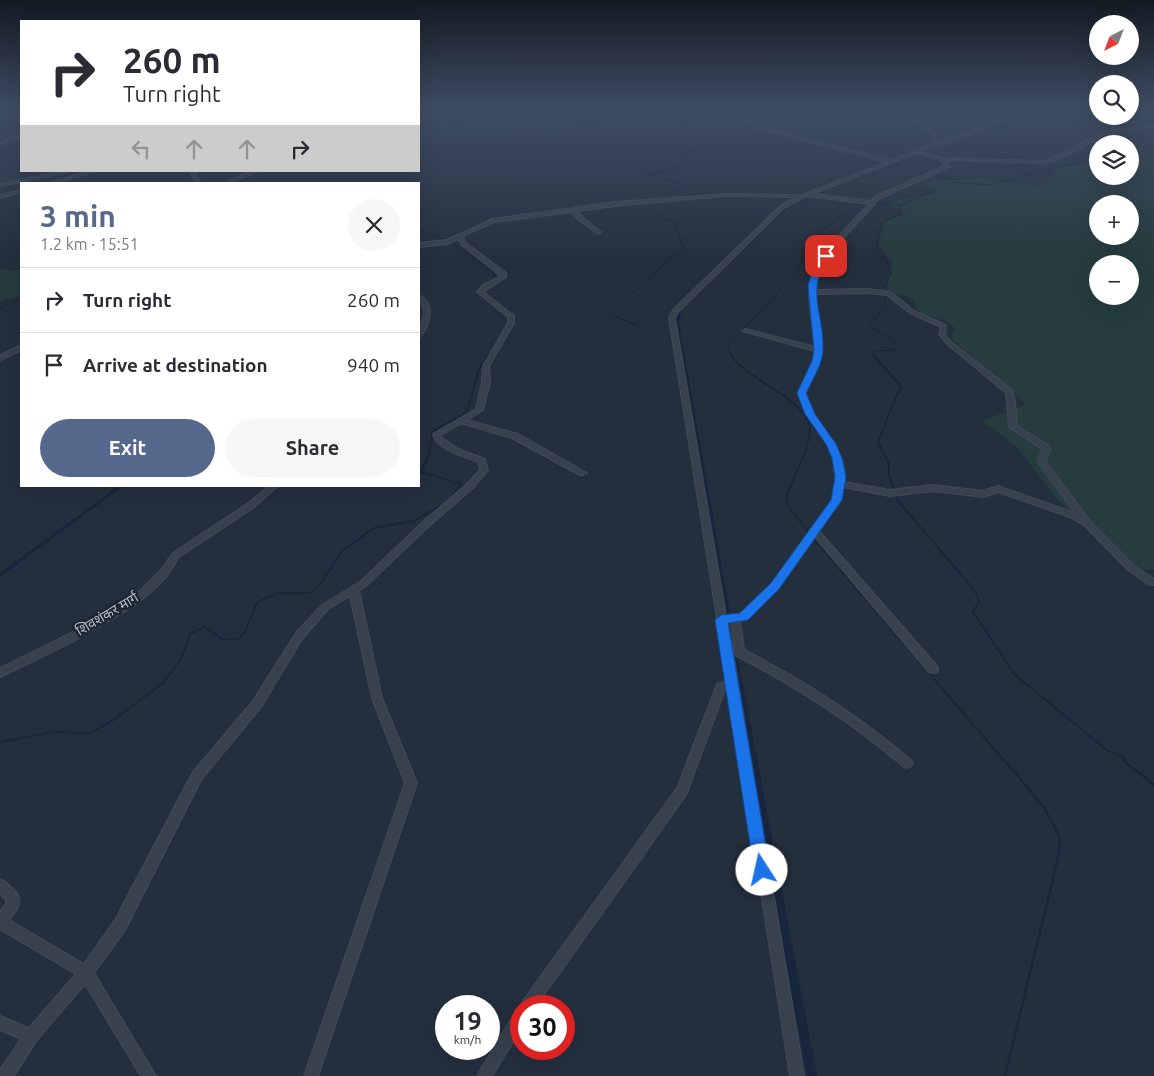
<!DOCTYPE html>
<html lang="en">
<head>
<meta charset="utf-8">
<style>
  :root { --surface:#fff; --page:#f7f7f7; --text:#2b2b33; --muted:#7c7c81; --line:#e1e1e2; --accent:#56698c }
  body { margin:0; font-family:Ubuntu,"Noto Sans Devanagari",sans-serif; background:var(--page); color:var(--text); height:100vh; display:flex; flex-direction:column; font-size:19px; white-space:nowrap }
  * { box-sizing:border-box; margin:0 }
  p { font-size:16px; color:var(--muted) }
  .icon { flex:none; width:28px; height:28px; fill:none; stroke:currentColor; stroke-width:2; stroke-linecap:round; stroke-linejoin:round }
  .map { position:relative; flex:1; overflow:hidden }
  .drawer { position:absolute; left:20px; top:182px; width:400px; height:305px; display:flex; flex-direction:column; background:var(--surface); border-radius:0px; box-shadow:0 5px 20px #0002 }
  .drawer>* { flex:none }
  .banner { position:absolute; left:20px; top:20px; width:400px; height:152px; border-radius:0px; box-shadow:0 5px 20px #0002; background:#fff; color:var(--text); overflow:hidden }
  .needle { width:32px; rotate:222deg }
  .controls { position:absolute; left:1089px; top:15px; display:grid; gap:10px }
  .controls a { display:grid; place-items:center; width:50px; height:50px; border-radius:50%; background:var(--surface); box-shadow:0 5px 20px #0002; font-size:25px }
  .speed { position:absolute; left:435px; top:995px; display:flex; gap:10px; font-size:25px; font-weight:700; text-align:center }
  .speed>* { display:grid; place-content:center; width:65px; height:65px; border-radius:50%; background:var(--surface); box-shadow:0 5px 20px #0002; line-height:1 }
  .speed small { font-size:12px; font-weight:400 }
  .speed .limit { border:8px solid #d22; background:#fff; color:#111 }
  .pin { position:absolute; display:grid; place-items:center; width:42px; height:42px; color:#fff; margin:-21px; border-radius:10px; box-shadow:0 2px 8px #0006 }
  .me { position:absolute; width:55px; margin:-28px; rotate:350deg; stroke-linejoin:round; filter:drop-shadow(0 0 4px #0008) }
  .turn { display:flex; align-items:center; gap:18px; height:105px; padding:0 20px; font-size:22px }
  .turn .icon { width:65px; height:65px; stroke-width:2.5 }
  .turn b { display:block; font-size:35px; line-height:42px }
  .lanes { display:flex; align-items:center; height:48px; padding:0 20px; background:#0003; justify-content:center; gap:25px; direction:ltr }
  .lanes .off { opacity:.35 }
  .round { display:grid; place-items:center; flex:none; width:52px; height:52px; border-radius:26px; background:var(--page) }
  .overview { display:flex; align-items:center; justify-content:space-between; height:85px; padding:0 20px }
  h1 { font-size:30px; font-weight:700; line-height:38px; color:var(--accent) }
  .action { display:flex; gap:10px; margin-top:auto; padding:10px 20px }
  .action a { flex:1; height:58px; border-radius:30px; background:var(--accent); color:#fff; font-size:20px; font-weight:700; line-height:58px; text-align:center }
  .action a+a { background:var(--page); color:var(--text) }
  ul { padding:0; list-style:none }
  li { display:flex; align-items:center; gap:15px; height:65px; padding:0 20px; border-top:1px solid var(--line) }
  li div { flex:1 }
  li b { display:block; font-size:19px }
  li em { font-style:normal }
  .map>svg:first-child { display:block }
</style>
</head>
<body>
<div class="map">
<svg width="1154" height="1076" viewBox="0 0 1154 1076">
  <rect width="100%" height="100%" fill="#242f3e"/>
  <!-- green -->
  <g fill="#263c3f" fill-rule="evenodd">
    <path d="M1154 140V569L1136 570 1056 498 1016 446 982 421 1026 404 951 339 955 328 944 320 919 313 911 298 886 290 892 263 879 244 884 221 906 214 886 203 935 193 920 182 979 179 1040 186 1064 166 1097 162 1098 176H1130V150L1153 146 1151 141ZM1098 204H1130V236H1098ZM1098 264H1130V296H1098Z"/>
    <path d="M0 270H21V296L8 298 0 303Z"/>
  </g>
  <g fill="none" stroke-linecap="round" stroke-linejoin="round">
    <!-- stream-far2 -->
    <g stroke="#17263c" stroke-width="1">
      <path d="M650 110 693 128 702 139 694 150 682 156 680 164 667 171 647 174 680 183 681 186 676 196"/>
      <path d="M419 151 425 129C443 115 463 131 483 132 539 135 598 130 649 109"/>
      <path d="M1130 153 1154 148"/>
      <path d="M51 175 77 171"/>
      <path d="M410 184 416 171"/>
      <path d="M873 203 901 205"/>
      <path d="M419 230 447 240"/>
      <path d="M451 242 492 271 495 277 480 287 478 293 508 323 487 356"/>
      <path d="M0 309 21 299"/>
      <path d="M643 328 610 314 666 262 684 250 675 223 657 216 676 201"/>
      <path d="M732 356 727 347 795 274 804 256 826 227 851 209 861 210 869 203"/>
      <path d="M873 356 874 351 895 350 900 347 894 340 869 327 885 305 887 281 891 273 887 262 877 248C879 230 879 221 898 216L901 205 954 182 990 185 1054 168 1098 160"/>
    </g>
    <!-- stream-far1 -->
    <g stroke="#17263c" stroke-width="2">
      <path d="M731 355C745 379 812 402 810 430 808 453 794 475 787 496V505L810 534"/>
      <path d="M873 355 902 387C891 402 886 424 878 442L889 464V475L898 501 975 591 979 601 973 612 1014 674 1108 751 1123 756 1126 763 1138 772"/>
      <path d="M450 498 461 484 421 472 429 454 432 432 467 412 479 369 488 355"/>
      <path d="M813 538 1014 772"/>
      <path d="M0 574 120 486"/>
      <path d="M0 576 122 486"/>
      <path d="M0 742 53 732 90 733 112 721 163 683 181 659 190 634 205 627 223 640 240 638 246 630 257 602 277 593H310L322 582 341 552 374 528 414 521 447 502"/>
    </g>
    <!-- stream -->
    <g stroke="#17263c" stroke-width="2.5">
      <path d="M1136 770 1154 785"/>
      <path d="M1005 1076 1057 862 1060 840 1055 827 1044 808 1013 770"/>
    </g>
    <!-- canal -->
    <g fill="#17263c" fill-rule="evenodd">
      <path d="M923 149 926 150 813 196 790 207 741 252 738 251 788 205 811 194Z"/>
      <path d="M678 306 682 307 679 323 739 663 817 1076H807L731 663 675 323Z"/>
    </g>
    <!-- minor casing -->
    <g stroke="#414a57" stroke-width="2">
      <g id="minor">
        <path d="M419 109H423L443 118 440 119 419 110Z"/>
        <path d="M447 109H457L536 118 575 109H581L536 120Z"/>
        <path d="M735 109H739L761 127 891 160 936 142 928 130 900 109H904L931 128 939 142 1028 109H1033L945 144H939L920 152 944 158 1045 161 1063 153 1102 132 1154 125V127L1105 134 1067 155 1046 163 946 160 950 167 880 198 837 245 819 271 815 290 868 289 891 292 914 311 946 325 945 334 950 341 1012 390 1015 401 1017 426 1049 446 1050 448 1046 462 1089 520 1134 566 1154 579V585L1148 584 1128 570 1083 524 1070 517 998 492 984 497 933 491 890 496 843 487 841 500 819 531 937 666 938 669 937 672 933 673 929 672 815 537 778 588 746 620 740 621 744 650C804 680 859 716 911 760L913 763 911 766 907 768 903 766C851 722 796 686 735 655L731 622 728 623 804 1076H790L729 689 725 690 686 795 536 1006H521L523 1001 677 788 716 687 717 684 727 681 718 623 716 620 717 618 669 318 673 310 780 206 797 197 726 196 615 206 577 211 584 219 600 231 601 232 598 234 580 221 572 212 494 222 465 235 463 238 466 243 506 273V277L483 292 514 316V323L489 366 490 382 483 410 467 420 518 434 587 473 583 475H580L512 438 461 423 441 435 442 438 458 449 485 459 488 470 473 488 430 525 366 586 359 591 382 698 417 783 318 1076H304L405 783 372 698 350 596 328 609 302 639 261 707 201 780 125 930 94 973 156 1076H141L85 984 36 1041 14 1076H0V1070L21 1039 0 1030V1016L29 1028 76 974 0 929V911L6 904V900L0 894V879C5 881 9 885 13 889 25 901 18 909 9 920L84 964 115 920 193 772 253 701 296 633 322 605 360 582 424 521 467 484 480 470 478 462C465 457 436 449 433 434L476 409 482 382 483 366 508 323V317L477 292 483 285 501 276 462 245 458 239 448 244 419 247V243L447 240 493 219 615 202 726 194 802 195 887 162 759 129ZM916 153 940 159 945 166 876 196 871 201 813 194ZM807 196 869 204C848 227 809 260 809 293 809 310 813 329 815 347L745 329 742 331 815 351 813 361 798 393 806 414 827 444 833 458 837 477 833 500 772 584 740 614 726 616 675 318 678 312 784 208ZM868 293 887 295 910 313 941 327 939 334 946 343 1006 393 1009 427 1042 449 1038 462 1075 513 998 486 983 491 933 485 890 490 844 482C849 456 827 436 814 415 811 408 808 400 806 393L819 361 822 350 815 294Z"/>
        <path d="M21 135V137L0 144V142Z"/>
        <path d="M63 171H73L0 186V184Z"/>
        <path d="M89 171H97L53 184H45Z"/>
        <path d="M190 171H194L201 184H196Z"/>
        <path d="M251 171H258L228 184H221Z"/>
        <path d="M21 190V192L0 198V195Z"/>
        <path d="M419 295C436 304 430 324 421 336L419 337C418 328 424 321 424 311 423 305 419 301 419 295Z"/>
        <path d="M21 345V350L0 360V355Z"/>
        <path d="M269 486H278L253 508 179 557 167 576 149 594 126 611 74 641 0 677V668L67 635 119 606 142 589 160 571 173 553 247 504Z"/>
        <path d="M521 1009V1029L492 1076H477L516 1011Z"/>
      </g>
    </g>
    <!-- minor -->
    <use href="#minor" fill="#38414e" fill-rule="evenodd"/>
  </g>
  <!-- sky -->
  <linearGradient id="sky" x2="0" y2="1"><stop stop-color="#141a22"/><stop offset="0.42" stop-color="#3f4d63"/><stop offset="1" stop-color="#3f4d63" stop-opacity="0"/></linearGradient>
  <rect width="1154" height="259" fill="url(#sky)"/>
  <!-- route -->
  <path fill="#1a73e8" stroke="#114b97" d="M823 255 829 256C805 292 824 312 823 349 823 364 812 380 806 393L815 414 836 444 842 458 846 477 842 500 779 589 748 620 728 623 770 870 768 876 762 878 756 876 754 870 715 620 721 615 740 613 771 583 831 500 835 477 832 458 826 444 805 414 797 393 812 361 814 350 808 286 812 271Z"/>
  <g text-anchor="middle" stroke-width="5" stroke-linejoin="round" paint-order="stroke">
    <!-- street labels -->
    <g font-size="14" fill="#b4bcc9" stroke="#1d2633">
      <text transform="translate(107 614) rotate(-31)" y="5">शिवशंकर मार्ग</text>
    </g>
  </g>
</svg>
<div class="controls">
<a><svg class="needle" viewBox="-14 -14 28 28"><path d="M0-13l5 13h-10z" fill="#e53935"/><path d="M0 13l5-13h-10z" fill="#7c7c81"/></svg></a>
<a><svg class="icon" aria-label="search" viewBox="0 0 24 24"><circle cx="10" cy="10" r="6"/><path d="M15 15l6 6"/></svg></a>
<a><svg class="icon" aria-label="layers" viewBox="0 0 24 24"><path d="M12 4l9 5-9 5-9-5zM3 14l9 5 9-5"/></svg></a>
<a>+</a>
<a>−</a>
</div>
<div class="speed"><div>19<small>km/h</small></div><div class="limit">30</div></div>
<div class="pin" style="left:826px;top:256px;background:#d93025"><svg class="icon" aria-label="arrive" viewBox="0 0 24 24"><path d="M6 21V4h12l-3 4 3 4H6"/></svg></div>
<svg class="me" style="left:762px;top:870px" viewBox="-20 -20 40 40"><circle r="19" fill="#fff"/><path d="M0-13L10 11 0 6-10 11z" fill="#1a73e8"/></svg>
<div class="banner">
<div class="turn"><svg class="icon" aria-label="right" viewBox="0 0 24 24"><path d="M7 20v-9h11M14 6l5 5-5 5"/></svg><div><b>260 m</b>Turn right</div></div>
<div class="lanes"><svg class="icon off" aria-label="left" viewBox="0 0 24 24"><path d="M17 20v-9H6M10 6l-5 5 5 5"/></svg><svg class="icon off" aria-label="ahead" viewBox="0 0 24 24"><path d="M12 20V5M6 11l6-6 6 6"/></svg><svg class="icon off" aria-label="ahead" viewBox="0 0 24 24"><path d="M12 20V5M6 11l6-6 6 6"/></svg><svg class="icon" aria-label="right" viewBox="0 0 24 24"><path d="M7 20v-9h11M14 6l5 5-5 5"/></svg></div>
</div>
<section class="drawer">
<div class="overview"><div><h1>3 min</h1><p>1.2 km · 15:51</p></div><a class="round"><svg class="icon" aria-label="close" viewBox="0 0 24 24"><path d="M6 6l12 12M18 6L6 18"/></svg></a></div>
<ul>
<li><svg class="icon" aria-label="right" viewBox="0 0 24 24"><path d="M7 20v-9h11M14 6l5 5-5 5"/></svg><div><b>Turn right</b></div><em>260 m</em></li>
<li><svg class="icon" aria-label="arrive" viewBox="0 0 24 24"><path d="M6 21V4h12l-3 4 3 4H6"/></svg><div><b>Arrive at destination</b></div><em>940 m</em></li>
</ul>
<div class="action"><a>Exit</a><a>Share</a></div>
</section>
</div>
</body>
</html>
